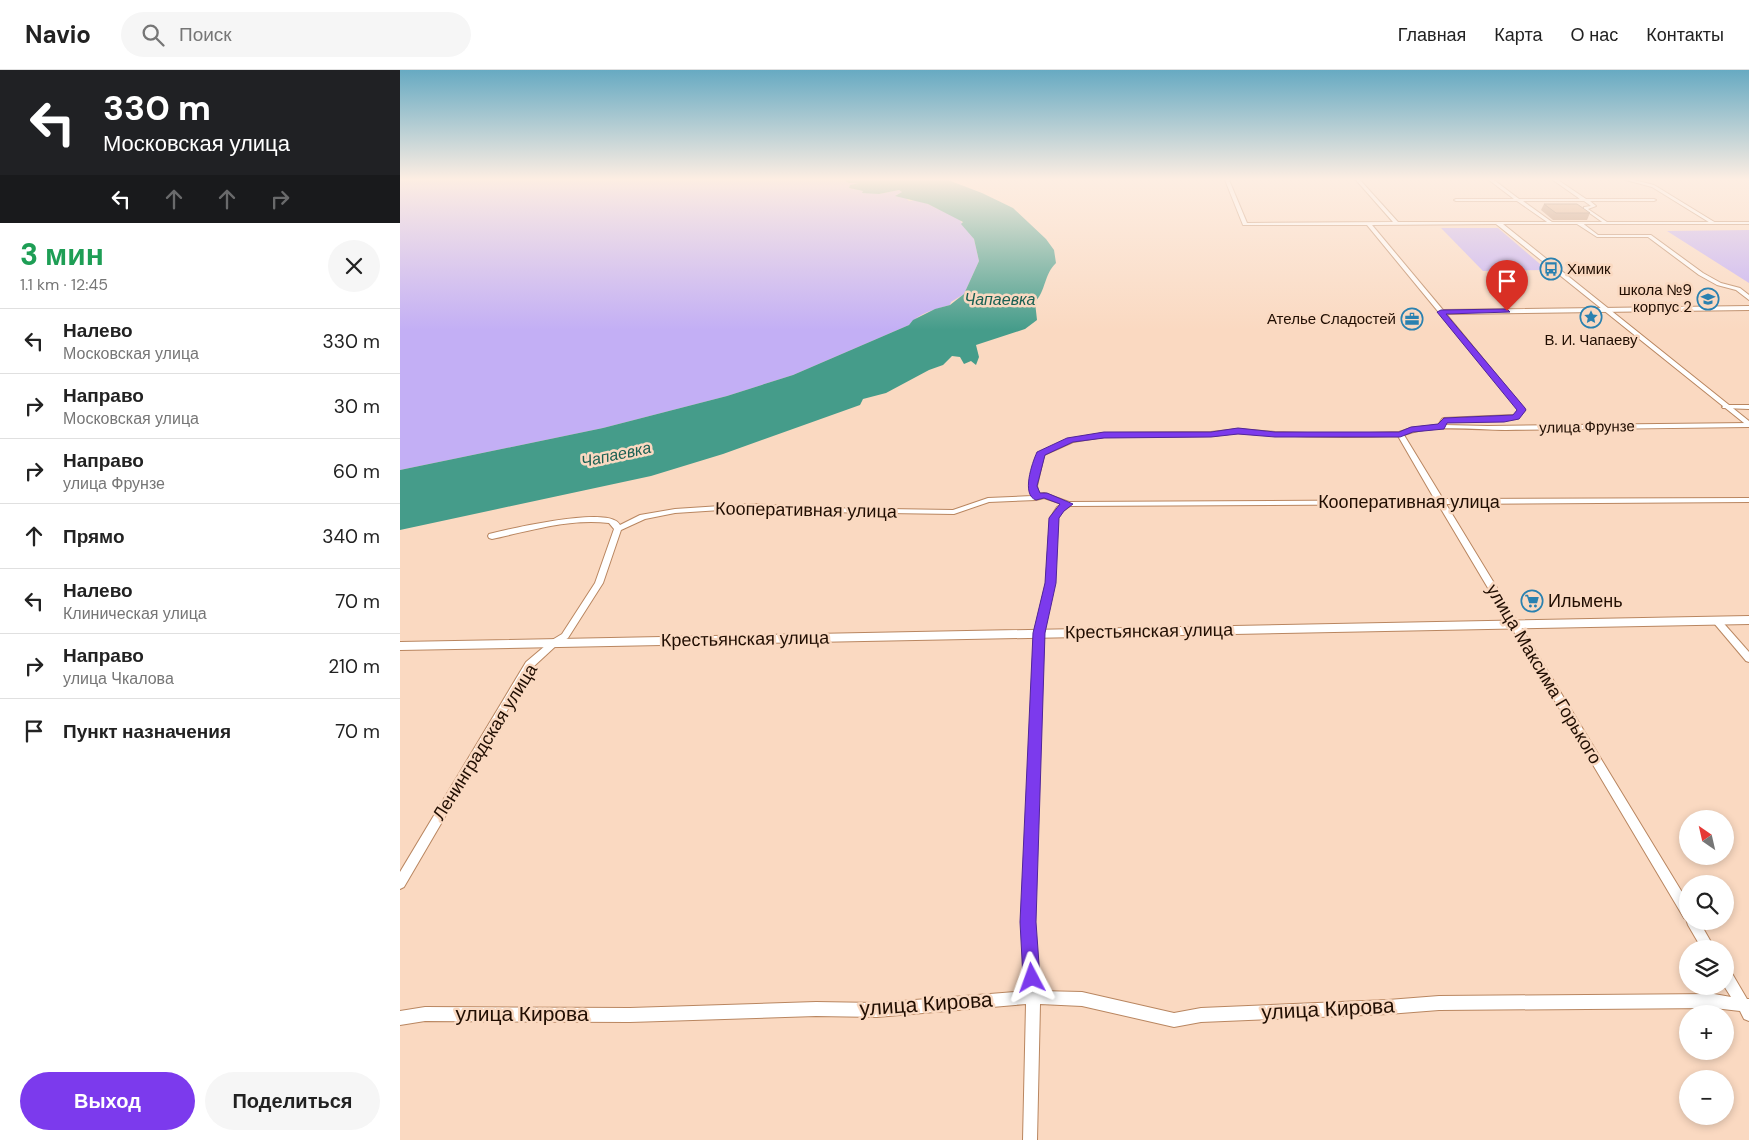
<!DOCTYPE html>
<html lang="ru">
<head>
<meta charset="utf-8">
<style>
  :root { --surface:#fff; --page:#f6f6f6; --text:#222; --muted:#767676; --line:#e0e0e0; --accent:#7c3aed }
  body { margin:0; font-family:"DM Sans",sans-serif; background:var(--page); color:var(--text); height:100vh; display:flex; flex-direction:column; font-size:19px; white-space:nowrap }
  * { box-sizing:border-box; margin:0 }
  p { font-size:16px; color:var(--muted) }
  .icon { flex:none; width:28px; height:28px; fill:none; stroke:currentColor; stroke-width:2; stroke-linecap:round; stroke-linejoin:round }
  .map { position:relative; flex:1; overflow:hidden }
  .details { display:flex; flex-direction:column; background:var(--surface); width:400px }
  .details>* { flex:none }
  .guide { background:#202124; color:#fff; overflow:hidden }
  .needle { width:32px; rotate:326deg }
  .controls { position:absolute; left:1279px; top:740px; display:grid; gap:10px }
  .controls a { display:grid; place-items:center; width:55px; height:55px; border-radius:50%; background:var(--surface); box-shadow:0 2px 8px #0003; font-size:25px }
  .pin { position:absolute; display:grid; place-items:center; width:42px; height:42px; color:#fff; margin:-51px -21px; border-radius:50% 50% 50% 0; rotate:-45deg; box-shadow:0 0 5px #0007 }
  .pin .icon { rotate:45deg }
  .me { position:absolute; width:55px; margin:-28px; rotate:356deg; stroke-linejoin:round; filter:drop-shadow(0 0 4px #0008) }
  .turn { display:flex; align-items:center; gap:18px; height:105px; padding:0 20px; font-size:22px }
  .turn .icon { width:65px; height:65px; stroke-width:2.5 }
  .turn b { display:block; font-size:35px; line-height:42px }
  .lanes { display:flex; align-items:center; height:48px; padding:0 20px; background:#0003; justify-content:center; gap:25px; direction:ltr }
  .lanes .off { opacity:.35 }
  .round { display:grid; place-items:center; flex:none; width:52px; height:52px; border-radius:26px; background:var(--page) }
  .summary { display:flex; align-items:center; justify-content:space-between; height:85px; padding:0 20px }
  h1 { font-size:30px; font-weight:800; line-height:38px; color:#1e9e55 }
  .primary-button { display:flex; gap:10px; margin-top:auto; padding:10px 20px }
  .primary-button a { flex:1; height:58px; border-radius:30px; background:var(--accent); color:#fff; font-size:20px; font-weight:800; line-height:58px; text-align:center }
  .primary-button a+a { background:var(--page); color:var(--text) }
  ul { padding:0; list-style:none }
  li { display:flex; align-items:center; gap:15px; height:65px; padding:0 20px; border-top:1px solid var(--line) }
  li div { flex:1 }
  li b { display:block; font-size:19px }
  li em { font-style:normal }
  header { display:flex; align-items:center; gap:30px; box-sizing:border-box; height:70px; padding:0 25px; background:var(--surface); border-bottom:1px solid var(--line) }
  header strong { font-size:24px }
  nav { display:flex; gap:28px; margin-inline-start:auto; font-size:18px }
  .search { width:350px; height:45px; background:var(--page); display:flex; align-items:center; gap:12px; box-sizing:border-box; padding:0 18px; border-radius:28px; color:var(--muted); font-size:19px }
  main { display:flex; flex:1; min-height:0 }
  .map>svg:first-child { display:block }
</style>
</head>
<body>
<header>
<strong>Navio</strong>
<div class="search"><svg class="icon" aria-label="search" viewBox="0 0 24 24"><circle cx="10" cy="10" r="6"/><path d="M15 15l6 6"/></svg>Поиск</div>
<nav><a>Главная</a><a>Карта</a><a>О нас</a><a>Контакты</a></nav>
</header>
<main>
<section class="details">
<div class="guide">
<div class="turn"><svg class="icon" aria-label="left" viewBox="0 0 24 24"><path d="M17 20v-9H6M10 6l-5 5 5 5"/></svg><div><b>330 m</b>Московская улица</div></div>
<div class="lanes"><svg class="icon" aria-label="left" viewBox="0 0 24 24"><path d="M17 20v-9H6M10 6l-5 5 5 5"/></svg><svg class="icon off" aria-label="ahead" viewBox="0 0 24 24"><path d="M12 20V5M6 11l6-6 6 6"/></svg><svg class="icon off" aria-label="ahead" viewBox="0 0 24 24"><path d="M12 20V5M6 11l6-6 6 6"/></svg><svg class="icon off" aria-label="right" viewBox="0 0 24 24"><path d="M7 20v-9h11M14 6l5 5-5 5"/></svg></div>
</div>
<div class="summary"><div><h1>3 мин</h1><p>1.1 km · 12:45</p></div><a class="round"><svg class="icon" aria-label="close" viewBox="0 0 24 24"><path d="M6 6l12 12M18 6L6 18"/></svg></a></div>
<ul>
<li><svg class="icon" aria-label="left" viewBox="0 0 24 24"><path d="M17 20v-9H6M10 6l-5 5 5 5"/></svg><div><b>Налево</b><p>Московская улица</p></div><em>330 m</em></li>
<li><svg class="icon" aria-label="right" viewBox="0 0 24 24"><path d="M7 20v-9h11M14 6l5 5-5 5"/></svg><div><b>Направо</b><p>Московская улица</p></div><em>30 m</em></li>
<li><svg class="icon" aria-label="right" viewBox="0 0 24 24"><path d="M7 20v-9h11M14 6l5 5-5 5"/></svg><div><b>Направо</b><p>улица Фрунзе</p></div><em>60 m</em></li>
<li><svg class="icon" aria-label="ahead" viewBox="0 0 24 24"><path d="M12 20V5M6 11l6-6 6 6"/></svg><div><b>Прямо</b></div><em>340 m</em></li>
<li><svg class="icon" aria-label="left" viewBox="0 0 24 24"><path d="M17 20v-9H6M10 6l-5 5 5 5"/></svg><div><b>Налево</b><p>Клиническая улица</p></div><em>70 m</em></li>
<li><svg class="icon" aria-label="right" viewBox="0 0 24 24"><path d="M7 20v-9h11M14 6l5 5-5 5"/></svg><div><b>Направо</b><p>улица Чкалова</p></div><em>210 m</em></li>
<li><svg class="icon" aria-label="arrive" viewBox="0 0 24 24"><path d="M6 21V4h12l-3 4 3 4H6"/></svg><div><b>Пункт назначения</b></div><em>70 m</em></li>
</ul>
<div class="primary-button"><a>Выход</a><a>Поделиться</a></div>
</section>
<div class="map">
<svg width="1349" height="1070" viewBox="0 0 1349 1070">
  <rect width="100%" height="100%" fill="#fad9c1"/>
  <!-- green -->
  <g fill="#c3aff5">
    <path d="M0 110H444L449 113H460L450 115 449 118 479 124 499 120 503 122 496 125 504 126 509 131 516 130 528 134 559 149 574 169 579 191 564 224 551 232 550 235C536 239 518 243 509 255L393 305 327 326 203 358 0 400Z"/>
    <path d="M1041 158H1098L1147 200 1083 201Z"/>
    <path d="M1349 160V213L1267 161Z"/>
  </g>
  <!-- water -->
  <path fill="#459c8a" d="M444 110H548L582 123 613 138 646 169 654 180 656 193C644 204 646 221 635 232L637 250 625 259 576 275 579 287 576 295 571 291 564 294 560 287 552 286 543 295 529 300 486 323 463 329 460 335 323 384 251 406 0 460V400L203 358 327 326 393 305 509 255 513 250 535 239 550 235 564 224 579 191 574 169 561 154 563 152 528 134 495 126 502 122 499 120 479 124 462 123 463 121 449 118 450 115 458 113H449Z"/>
  <g fill="none" stroke-linecap="round" stroke-linejoin="round">
    <!-- minor casing -->
    <g stroke="#b98660" stroke-width="2">
      <g id="minor">
        <path d="M825 110H829L847 153 993 152 956 110H960L998 152H1100L1098 154 972 155 1043 240 1349 236V240L1046 244 1125 340 1118 348 1116 349 1047 352 1045 355 1088 356 1349 353V357C1268 358 1187 359 1106 360 1074 360 1034 354 1004 365L1043 429 1349 428V432L1046 434 1288 832V851H1299L1315 879H1302L1288 855 1286 849 1284 848 1038 434 670 436 663 441 658 448 654 513 644 563 634 852 639 921 682 922 774 943 801 938 988 930 1039 926 1314 924 1331 927 1324 916 1325 898 1330 900 1347 929H1349V951L1344 949 1340 941 1314 938 1039 940 988 944 801 952 774 957 682 936 640 934 637 1070H623L626 934 477 947 416 946 230 952 25 951 0 955V941L25 937 230 938 416 932 477 933 626 921 622 852 634 563 646 513 650 448 657 437 662 434 644 428 636 430 589 432 554 444 420 442 351 438 275 443 245 449 221 460 203 513 168 568 158 574 132 598 4 817 0 819V802L126 592 152 570 162 564 195 513 214 459 209 453C170 448 129 461 92 469L89 468 88 466 89 464C113 458 193 440 214 450 217 451 218 452 220 455L240 445 275 439 351 434 420 438 553 440 588 428 632 426 629 416 638 384 669 369 704 363 811 362 838 359 875 362 940 364 999 362 1011 358 1038 355 1042 349 1044 348 1114 345 1119 340 967 155H843ZM838 363C891 367 944 368 998 366L1035 430 669 432 644 423 639 424 637 416 644 385 673 372 704 367 811 366Z"/>
        <path d="M1089 110H1094L1119 129H1180L1153 110H1158L1186 129H1254L1256 130 1254 131H1190L1196 136 1188 139 1207 152 1205 154 1184 139V137L1191 136 1184 131H1123L1152 152 1150 154 1117 131H1056L1054 130 1056 129H1114Z"/>
        <path d="M1226 110H1234L1254 115 1316 153 1312 154 1252 117Z"/>
        <path d="M1177 152H1181L1198 165H1251L1303 203 1321 213 1340 218 1349 225V230L1336 220 1317 215 1299 205 1248 167H1197L1177 154Z"/>
        <path d="M1325 335H1349V339L1323 338 1322 337Z"/>
        <path d="M1316 547 1319 548 1349 582V592L1346 591 1313 552 1312 550 1313 548Z"/>
      </g>
    </g>
    <!-- tertiary casing -->
    <g stroke="#b98660" stroke-width="2">
      <g id="tertiary">
        <path d="M1098 152H1349V154H1103L1349 351V357L1096 154Z"/>
        <path d="M1349 546V554L0 580V572Z"/>
      </g>
    </g>
    <!-- minor -->
    <use href="#minor" fill="#fff" fill-rule="evenodd"/>
    <!-- tertiary -->
    <use href="#tertiary" fill="#fff" fill-rule="evenodd"/>
  </g>
  <!-- wall -->
  <path fill="#b98b6b" d="M1144 134 1190 143 1187 150H1153L1141 140Z"/>
  <!-- building -->
  <path fill="#d7a27c" stroke="#967157" d="M1144 134H1177L1190 143H1156Z"/>
  <!-- sky -->
  <linearGradient id="sky" x2="0" y2="1"><stop stop-color="#67aac2"/><stop offset="0.42" stop-color="#fdeee3"/><stop offset="1" stop-color="#fdeee3" stop-opacity="0"/></linearGradient>
  <rect width="1349" height="260" fill="url(#sky)"/>
  <!-- route -->
  <path fill="#7c3aed" stroke="#51269a" d="M1107 239 1110 242 1046 244 1125 338 1126 340 1119 349 1104 352 1047 353 1044 359 1013 362 1000 367H875L838 364 811 367 704 368 673 372 645 385 637 416 640 423H647L673 434 664 441 659 448 656 513 645 563 636 852 640 908 638 914 632 916 626 914 623 908 620 852 633 563 645 513 649 448 660 434 644 428 636 430C621 425 632 393 637 382L667 368 704 362H811L838 358 875 362H999L1011 357 1038 354 1044 348 1113 345 1117 340 1037 242 1041 240Z"/>
  <!-- icons -->
  <defs>
    <g id="bus-ring" transform="scale(1.125)"><circle r="9.5" fill="#fad9c1" stroke="#2a81b0" stroke-width="1.5"/><path d="M-5-6H5V4H4V6H2V4H-2V6H-4V4H-5ZM-3.5-4V0h7V-4ZM-3.5 1.2v1.5H-2V1.2ZM2 1.2v1.5H3.5V1.2Z" fill="#2a81b0"/></g>
    <g id="school-ring" transform="scale(1.125)"><circle r="9.5" fill="#fad9c1" stroke="#2a81b0" stroke-width="1.5"/><path d="M0-5L7-2L0 1L-7-2ZM-4 1L0 2.5L4 1V4Q0 6-4 4Z" fill="#2a81b0"/></g>
    <g id="sight-ring" transform="scale(1.125)"><circle r="9.5" fill="#fad9c1" stroke="#2a81b0" stroke-width="1.5"/><path d="M0-6L1.8-2.2L6-1.7L2.9 1.2L3.7 5.4L0 3.3L-3.7 5.4L-2.9 1.2L-6-1.7L-1.8-2.2Z" fill="#2a81b0"/></g>
    <g id="office-ring" transform="scale(1.125)"><circle r="9.5" fill="#fad9c1" stroke="#2a81b0" stroke-width="1.5"/><path d="M-6-3h4V-5.5h4V-3h4V5H-6ZM-1-4.5V-3h2v-1.5ZM-6 0V1H6V0Z" fill="#2a81b0"/></g>
    <g id="supermarket-ring" transform="scale(1.125)"><circle r="9.5" fill="#fad9c1" stroke="#2a81b0" stroke-width="1.5"/><path d="M-6-5.5h2.5l.6 2H6L4.5 2H-2.5L-4.4-4H-6ZM-1.5 3.2a1.3 1.3 0 1 0 .1 0ZM3 3.2a1.3 1.3 0 1 0 .1 0Z" fill="#2a81b0"/></g>
  </defs>
  <g fill-rule="evenodd">
    <use href="#bus-ring" x="1151" y="199"/>
    <use href="#school-ring" x="1308" y="229"/>
    <use href="#sight-ring" x="1191" y="247"/>
    <use href="#office-ring" x="1012" y="249"/>
    <use href="#supermarket-ring" x="1132" y="531"/>
  </g>
  <g text-anchor="middle" stroke-width="5" stroke-linejoin="round" paint-order="stroke">
    <!-- far-poi labels -->
    <g font-size="15" fill="#210e02" stroke="#fad9c1" text-anchor="end">
      <text x="1167" y="204" text-anchor="start">Химик</text>
      <text x="1292" y="225">школа №9<tspan x="1292" dy="17">корпус 2</tspan></text>
      <text x="996" y="254">Ателье Сладостей</text>
      <text x="1191" y="275" text-anchor="middle">В. И. Чапаеву</text>
    </g>
    <!-- far-street labels -->
    <g font-size="15" fill="#210e02" stroke="#fad9c1">
      <text transform="translate(1187 357) rotate(-1)" y="5">улица Фрунзе</text>
    </g>
    <!-- far-water labels -->
    <g font-size="16" font-style="italic" fill="#1b6053" stroke="#fad9c1">
      <text x="600" y="235">Чапаевка</text>
      <text transform="translate(216 384) rotate(-12)" y="6">Чапаевка</text>
    </g>
    <!-- street labels -->
    <g font-size="18" fill="#210e02" stroke="#fad9c1">
      <text x="1009" y="438">Кооперативная улица</text>
      <text transform="translate(406 440) rotate(1)" y="6">Кооперативная улица</text>
      <text transform="translate(749 561) rotate(-1)" y="6">Крестьянская улица</text>
      <text transform="translate(345 569) rotate(-1)" y="6">Крестьянская улица</text>
      <text transform="translate(1144 604) rotate(59)" y="6">улица Максима Горького</text>
      <text transform="translate(85 672) rotate(-58)" y="6">Ленинградская улица</text>
    </g>
    <!-- poi labels -->
    <g font-size="18" fill="#210e02" stroke="#fad9c1" text-anchor="start">
      <text x="1148" y="537">Ильмень</text>
    </g>
    <!-- near-street labels -->
    <g font-size="21" fill="#210e02" stroke="#fad9c1">
      <text transform="translate(526 934) rotate(-4)" y="7">улица Кирова</text>
      <text transform="translate(928 939) rotate(-3)" y="7">улица Кирова</text>
      <text x="122" y="951">улица Кирова</text>
    </g>
  </g>
</svg>
<div class="controls">
<a><svg class="needle" viewBox="-14 -14 28 28"><path d="M0-13l5 13h-10z" fill="#e53935"/><path d="M0 13l5-13h-10z" fill="#767676"/></svg></a>
<a><svg class="icon" aria-label="search" viewBox="0 0 24 24"><circle cx="10" cy="10" r="6"/><path d="M15 15l6 6"/></svg></a>
<a><svg class="icon" aria-label="layers" viewBox="0 0 24 24"><path d="M12 4l9 5-9 5-9-5zM3 14l9 5 9-5"/></svg></a>
<a>+</a>
<a>−</a>
</div>
<div class="pin" style="left:1107px;top:241px;background:#d93025"><svg class="icon" aria-label="arrive" viewBox="0 0 24 24"><path d="M6 21V4h12l-3 4 3 4H6"/></svg></div>
<svg class="me" style="left:632px;top:908px" viewBox="-20 -20 40 40"><path d="M0-17L14 15 0 8-14 15z" fill="#7c3aed" stroke="#fff" stroke-width="4"/></svg>
</div>
</main>
</body>
</html>
